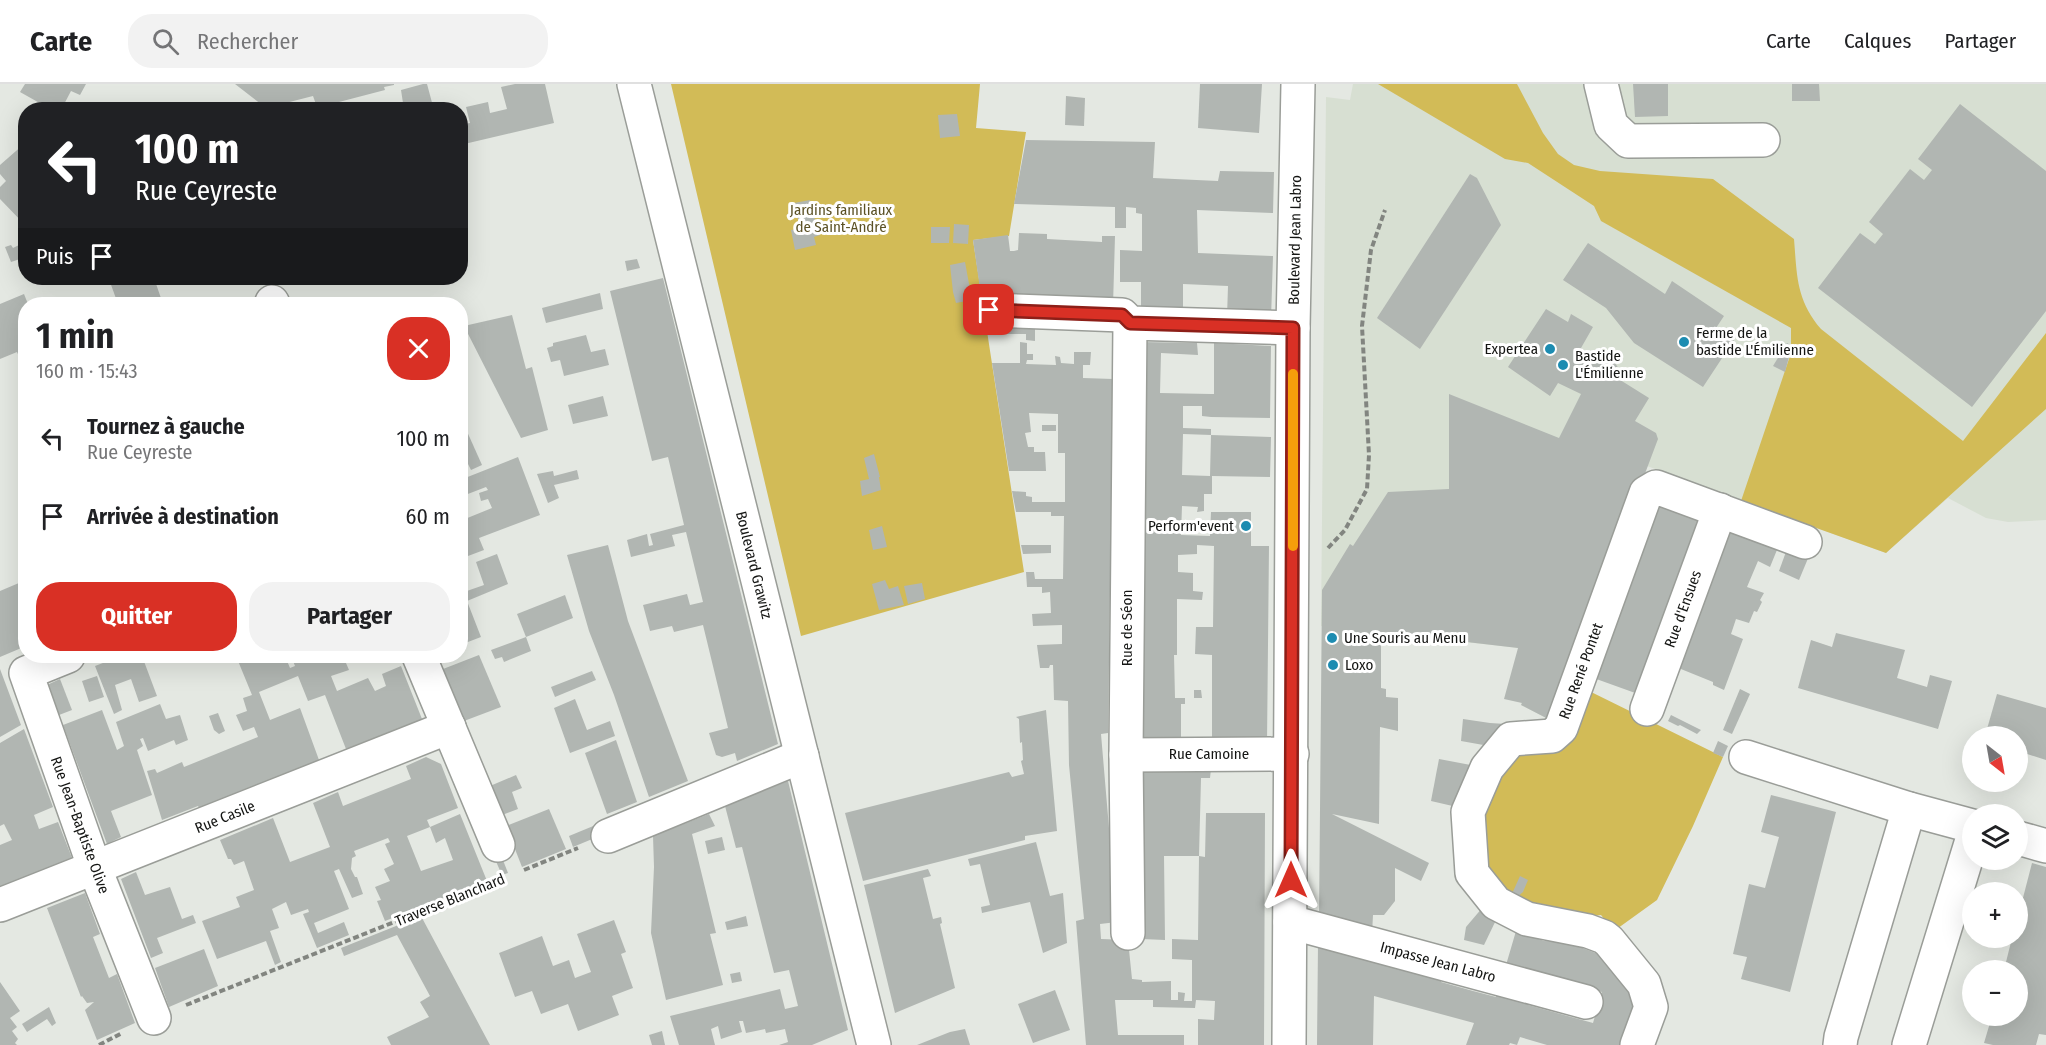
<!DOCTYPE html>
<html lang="fr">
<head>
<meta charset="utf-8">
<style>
  :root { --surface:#fff; --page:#f2f2f2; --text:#202124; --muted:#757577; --line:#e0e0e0; --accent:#d93025 }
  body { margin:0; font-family:"Fira Sans Condensed",sans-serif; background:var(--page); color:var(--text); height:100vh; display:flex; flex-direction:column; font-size:22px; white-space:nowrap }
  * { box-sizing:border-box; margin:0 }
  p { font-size:20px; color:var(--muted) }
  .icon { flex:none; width:33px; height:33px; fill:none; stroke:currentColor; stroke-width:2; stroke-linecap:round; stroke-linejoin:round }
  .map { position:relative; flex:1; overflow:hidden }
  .details { position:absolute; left:18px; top:213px; width:450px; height:366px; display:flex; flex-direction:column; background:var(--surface); border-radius:24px; box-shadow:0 6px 24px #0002 }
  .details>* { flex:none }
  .hud { position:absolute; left:18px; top:18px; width:450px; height:183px; border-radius:24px; box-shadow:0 6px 24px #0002; background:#202124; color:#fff; overflow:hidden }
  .needle { width:39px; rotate:149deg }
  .controls { position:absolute; left:1962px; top:642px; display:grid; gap:12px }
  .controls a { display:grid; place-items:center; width:66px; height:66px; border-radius:50%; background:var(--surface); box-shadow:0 6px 24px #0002; font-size:30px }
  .pin { position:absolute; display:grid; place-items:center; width:51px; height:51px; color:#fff; margin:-26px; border-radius:12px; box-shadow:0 3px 9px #0006 }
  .me { position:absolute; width:66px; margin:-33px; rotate:0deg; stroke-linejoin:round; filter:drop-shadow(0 0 4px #0008) }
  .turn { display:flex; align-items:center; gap:21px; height:126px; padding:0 18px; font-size:27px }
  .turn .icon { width:78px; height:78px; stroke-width:2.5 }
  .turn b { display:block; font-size:42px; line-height:51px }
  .then { display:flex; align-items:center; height:57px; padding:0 18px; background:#0003; gap:12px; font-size:22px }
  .round { display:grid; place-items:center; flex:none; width:63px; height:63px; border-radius:24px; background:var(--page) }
  .overview { display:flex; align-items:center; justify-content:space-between; height:102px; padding:0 18px }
  h1 { font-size:36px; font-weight:700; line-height:45px }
  .action { display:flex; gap:12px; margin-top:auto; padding:12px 18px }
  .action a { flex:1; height:69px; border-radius:24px; background:var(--accent); color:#fff; font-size:24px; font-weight:700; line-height:69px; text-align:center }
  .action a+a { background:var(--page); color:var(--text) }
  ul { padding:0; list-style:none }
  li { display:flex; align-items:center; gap:18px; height:78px; padding:0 18px }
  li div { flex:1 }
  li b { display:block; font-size:22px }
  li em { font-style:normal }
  header { display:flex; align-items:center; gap:36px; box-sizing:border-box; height:84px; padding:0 30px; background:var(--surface); border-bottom:2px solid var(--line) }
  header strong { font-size:28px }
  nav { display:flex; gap:33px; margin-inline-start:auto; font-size:21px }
  .search { width:420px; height:54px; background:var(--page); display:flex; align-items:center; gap:15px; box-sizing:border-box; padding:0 21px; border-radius:24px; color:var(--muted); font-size:22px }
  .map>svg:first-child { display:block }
</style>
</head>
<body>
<header>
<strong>Carte</strong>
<div class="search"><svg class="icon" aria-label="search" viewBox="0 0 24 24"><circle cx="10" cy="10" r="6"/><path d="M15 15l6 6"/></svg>Rechercher</div>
<nav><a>Carte</a><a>Calques</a><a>Partager</a></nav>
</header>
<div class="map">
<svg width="2046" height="961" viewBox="0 0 2046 961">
  <rect width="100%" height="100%" fill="#e4e8e2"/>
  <!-- built -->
  <path fill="#d7dfd2" d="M1353 0H2046V436L2008 438 1986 434 1948 414 1886 469 1647 382 1552 637 1521 621 1537 566 1321 542 1326 13 1350 16Z"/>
  <!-- green -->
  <g fill="#d2bb57">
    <path d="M671 0H980L976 44 1026 48 1009 152 973 156 1024 488 801 552Z"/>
    <path d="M1378 0H1517L1543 49 1558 70 1574 81 1600 87 1713 95 1794 155C1797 191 1796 216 1821 245L1963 357 2046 249V325L1886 469 1741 417 1791 269V244L1601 137 1594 122 1528 79 1505 75Z"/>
    <path d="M1583 604 1723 673 1693 742 1657 816 1614 847 1601 831 1564 836 1496 806 1484 786 1479 725 1511 668Z"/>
  </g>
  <!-- building -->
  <g fill="#b1b6b2" fill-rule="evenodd">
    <path d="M25 0H86L80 11 71 7 61 26H52L20 8Z"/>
    <path d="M235 0H394V1L384 3 385 6 339 18 340 26H318L313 12 266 24Z"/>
    <path d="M423 0H427L434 26H380L403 19 401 6Z"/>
    <path d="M515 0H545L554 39 460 61V41L470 39 466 23 488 18 490 29 507 25 501 3Z"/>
    <path d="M1200 0H1262L1259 49 1198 44Z"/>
    <path d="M1633 0H1668V32L1635 33Z"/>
    <path d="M1792 0H1819L1820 17H1792Z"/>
    <path d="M1066 12 1085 14 1084 42 1065 41Z"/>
    <path d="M1960 20 2046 87V227L1972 323 1818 204 1860 149 1875 160 1883 150 1869 138 1910 85 1924 96 1932 86 1918 75Z"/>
    <path d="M957 30 960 52 940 54 938 31Z"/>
    <path d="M1026 56 1155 58 1153 94 1218 97 1220 87 1274 88 1273 129 1197 126 1198 169 1273 172 1271 235 1227 233 1228 202 1183 200V231L1141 230V198H1120V166L1142 167V130L1136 129V124L1126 123V144H1115V123L1014 120Z"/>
    <path d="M24 60 26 62V142L0 115V103L6 97 0 90V81Z"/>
    <path d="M1470 90 1477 94 1501 141 1420 265 1377 234Z"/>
    <path d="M810 116 816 140 800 143 794 119Z"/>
    <path d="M954 140 969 141 968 160 953 159Z"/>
    <path d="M818 141 820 151 814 153 816 161 795 166 791 146Z"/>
    <path d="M931 143H950L949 159H931Z"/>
    <path d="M1019 149 1047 150V155L1102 158V152H1115L1113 222 982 219 973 156 1008 151 1010 167H1014L1018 166Z"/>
    <path d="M1588 159 1665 210 1672 197 1724 232 1716 244 1734 256 1703 303 1634 259 1606 224 1563 196Z"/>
    <path d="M21 160 26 173 11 178 5 163 11 161 13 164Z"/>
    <path d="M637 175 640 184 627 187 625 177Z"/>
    <path d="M965 178 972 216 956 219 953 208 950 181Z"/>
    <path d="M122 194H135L137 198 154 194 163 220H118L110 198Z"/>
    <path d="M663 194 778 660 737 677 735 669 722 673 716 671 709 649 728 644 703 541 674 548 672 542 650 547 643 521 687 510 690 521 703 518 686 448 672 451 675 462 631 473 627 456 647 450 649 462 653 461 650 450 684 441 668 373 652 377 610 207Z"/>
    <path d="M600 209 603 225 546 239 542 224Z"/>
    <path d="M24 210 28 220H26V288L17 268 0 275V220Z"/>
    <path d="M1546 225 1568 238 1571 230 1593 243 1581 264 1605 280 1609 278 1615 279 1621 288 1617 294 1649 314 1635 337 1656 349 1658 355 1552 637 1521 621 1522 619 1504 615 1518 564 1381 548V604L1386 605V613L1398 614V647L1380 643 1379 740 1332 730 1429 779 1421 797 1395 784V817L1384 831H1373L1372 850 1319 836 1322 506 1350 460 1353 462 1388 408 1449 405V310L1559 354 1581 310 1558 299 1550 312 1508 283Z"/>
    <path d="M512 231 526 285 532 283 548 346 521 354 464 242Z"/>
    <path d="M986 234 1035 241V257L1026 256V250H988Z"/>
    <path d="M586 251 591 268 605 265 609 281 564 292 560 276 551 278 547 264 553 262V259Z"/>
    <path d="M1020 258 1027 259V270H1033V276H1027L1026 280 1056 281 1055 272 1060 273 1061 279 1074 280V268H1091L1090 281H1083V294L1113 295 1108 649 1101 650 1117 838 1100 840 1101 855 1128 856 1132 895 1142 896V898L1171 897V916H1178V908L1185 909 1184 917H1192V876L1172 875V855L1198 856 1199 772 1205 773 1206 729H1265L1264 961H1198V935L1214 936 1215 917 1196 916 1195 924 1153 923V916H1115L1118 951H1184V961H1086L1076 837 1084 835 1069 681 1068 617 1054 616 1053 581H1050L1049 584H1040L1037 561 1062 560V541L1033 542 1032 530 1051 529 1050 508 1042 509V503H1027L1026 488H1034L1035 495H1063L1064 432H1051V428H1016L1012 407 1026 408V412L1032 413V418H1065V369H1058V330L1029 329 1031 348 1025 349 1028 363H1034V368H1045L1046 387H1009L992 279H1020Z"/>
    <path d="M1140 258 1197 259 1198 271 1161 269 1160 309 1211 310H1214V259L1271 262 1270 334 1211 333 1202 332V322H1183V344L1211 345V351L1271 353 1270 393 1212 392V410H1204V427L1197 428 1198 423 1182 422 1181 451 1210 452 1211 428H1251V462H1269L1267 658 1212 659V571L1195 570 1196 543H1213L1214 462 1197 461V470L1178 471V488L1193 489V507L1203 508 1202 516 1177 515V571H1174L1175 614H1185V620H1181V659L1143 660 1135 652ZM1183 350 1211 351 1210 392 1182 391Z"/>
    <path d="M1787 259 1792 262 1785 288 1773 282Z"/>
    <path d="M603 312 608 332 573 340 568 321Z"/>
    <rect x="1042" y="341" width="14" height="6"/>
    <path d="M465 343 482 381 471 386 460 364V345Z"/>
    <path d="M874 370 880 393H879L881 406 862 412 860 397 869 395 864 374Z"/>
    <path d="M518 373 540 431 479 454 484 466 460 475V437L492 424 488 415 481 417 479 409 488 406 486 403 460 413V396Z"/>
    <path d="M577 386 579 395 554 401 559 414 548 419 537 390 553 387 554 392Z"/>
    <path d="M1653 413 1703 432 1638 610 1588 592Z"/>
    <path d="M1727 441 1779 461 1770 483 1758 477 1747 503 1764 509 1760 516 1762 518 1757 528 1754 527 1749 539 1736 535 1731 550 1743 555 1724 606 1713 601V598L1676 583Z"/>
    <path d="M882 442 887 463 873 466 869 446Z"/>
    <path d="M608 461 628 537 688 697 649 713 614 611 589 547 567 471Z"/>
    <path d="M1021 461H1051V469L1023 470Z"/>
    <path d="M1787 465 1809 472 1799 496 1779 487Z"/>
    <path d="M497 470 508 500 467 517 481 553 460 561V499L464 508 484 501 476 478Z"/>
    <path d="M26 496V519L23 513 18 516 26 535V562L0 573V507Z"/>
    <path d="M885 496 889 505 898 502 904 521 879 526 872 500Z"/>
    <path d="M922 499 925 515 908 520 904 502Z"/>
    <path d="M565 511 573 534 526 553 517 530Z"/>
    <path d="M1836 549 1905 566 1897 594 1927 603 1930 591 1952 597 1938 645 1798 604 1811 556 1832 563Z"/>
    <path d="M526 553 531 567 504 578 502 573 495 575 491 566Z"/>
    <path d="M479 571 501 623 464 637 443 585Z"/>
    <path d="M121 572H142L157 612 139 618 131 595 115 601 122 626 114 630 95 582Z"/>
    <path d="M236 572H285L290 584 295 582 291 572H343L349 586 331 592 337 607 368 594 375 607 386 602 382 590 401 582 422 635 346 665 325 611 308 617 298 592 259 608 270 636 300 624 319 676 199 724 198 722 162 736 147 687 155 685 157 689 182 678 184 683 258 653 254 643 243 647 236 631 247 627 243 614 252 611Z"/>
    <path d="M0 585 21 641 0 653Z"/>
    <path d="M592 587 596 596 555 613 551 603Z"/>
    <path d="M97 592 104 613 89 618 82 597Z"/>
    <path d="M60 595 72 626 59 631 47 601Z"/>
    <path d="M1740 605 1750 610 1732 650 1723 646Z"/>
    <path d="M1194 606H1201L1202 614H1194Z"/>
    <path d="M1997 610 2046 624V676L2018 667V652H1985Z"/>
    <path d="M575 615 587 646 610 637 615 652 570 669 554 624Z"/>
    <path d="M160 620 166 635 180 631 188 656 176 661 174 656 148 667 143 654 140 655 143 662 137 666 152 711 111 727 121 753 107 760 63 641 102 626 117 666 124 662 116 638Z"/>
    <path d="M1046 626 1057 747 1025 752V756L863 797 845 729 1009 688 1012 693 1024 690 1021 677 1023 676 1022 658 1020 659 1019 635 1016 633Z"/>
    <path d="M218 629 225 647 219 650 214 646 209 632Z"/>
    <path d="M1671 631 1701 646 1697 650 1680 641 1678 642 1668 637Z"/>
    <path d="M1463 635 1490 639 1506 640 1489 662 1461 657Z"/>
    <path d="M24 645 53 723 34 731 39 745 58 738 72 774 0 803V761L12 756 4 740 0 742V659Z"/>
    <path d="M616 656 637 718 607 730 585 669Z"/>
    <path d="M1718 657 1728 662 1723 673 1713 669Z"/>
    <path d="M426 673 441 680 458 724 427 736 430 743 407 752 421 787 453 776 445 754 436 759 430 743 460 730 487 797 385 837 377 817 381 816 375 803 390 797 384 785 394 780 385 760 390 758 388 754 354 767 356 772 352 774 351 785 355 793H357L363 810 352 814 339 785 334 787 349 825 314 839 318 849 344 838 349 851 317 864 303 830 309 828 308 825 291 831 286 818 272 825 279 844 270 847 281 878 275 881 266 857 217 875 202 837 240 823 236 813 254 806 244 777 234 781 231 775H228L220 756 273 734 290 778 330 763 313 719 338 708 343 722 411 695 406 682Z"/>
    <path d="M1439 675 1476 682 1457 723 1431 717Z"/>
    <path d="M1141 685H1211L1210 694H1201L1199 772H1164L1165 856 1142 855Z"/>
    <path d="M516 691 522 704 512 708 518 725 502 731 490 702Z"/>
    <path d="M788 697 848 946 812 961H779L788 958 785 945 766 949 765 945 746 949 743 937H739L742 948 721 955 718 942 711 945 715 961H679L670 932 780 905 785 925 798 922 789 886 774 889 742 763 736 764 725 722Z"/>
    <path d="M1771 711 1836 728 1790 908 1741 895 1747 873 1733 870 1749 800 1765 804 1779 753 1761 748Z"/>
    <path d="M637 724 638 736 573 763 569 752Z"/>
    <path d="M549 725 566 765 522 783 506 742Z"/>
    <path d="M709 730 715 742 692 750 716 849 710 850 723 901 666 916 651 849 654 783 653 752Z"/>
    <path d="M722 753 725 766 708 770 705 757Z"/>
    <path d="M1036 758 1050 812 1063 809 1067 859 1043 869 1030 818 982 829 981 823 990 821 985 801 980 780 970 782 968 775Z"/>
    <path d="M501 771 508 789 502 791 494 773Z"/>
    <path d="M2032 779 2046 783V951L2039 950 2036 961H1993L1984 959 1992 932H2018V886H2004L2012 854H2018V833Z"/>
    <path d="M928 785 931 792 923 794 933 835 941 833 942 839 940 840 955 904 895 929 864 801Z"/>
    <path d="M136 788 145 811 170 803 182 835 193 831 196 839 157 854 163 869 151 874 121 795Z"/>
    <path d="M1520 792 1528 796 1523 808 1516 814 1511 812Z"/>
    <path d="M85 809 100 850 93 853 109 894 117 890 135 939 97 956 85 926 94 918 87 919 82 912 81 913 47 824Z"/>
    <path d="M1483 823 1497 834 1484 861 1464 856 1466 843Z"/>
    <path d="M421 832 490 961H391L387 953 429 933 420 918 430 912 397 851 344 872 341 864Z"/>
    <path d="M746 832 748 842 727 846 725 838Z"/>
    <path d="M614 836 626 868 621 870 633 904 612 912 619 931 578 947 568 920 541 930 532 907 515 913 499 869 542 852 553 882 569 876 575 894 591 888 577 850Z"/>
    <path d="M1516 847 1544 857 1567 858 1611 875 1639 917 1629 961H1547L1520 953 1517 961 1510 959 1509 961H1466L1474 939 1374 912 1373 961H1317L1318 860 1443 891 1441 898 1473 907 1496 913 1497 905 1530 913 1528 921 1593 939 1602 908 1506 881Z"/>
    <path d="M204 865 218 902 169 923 155 884Z"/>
    <path d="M740 888 742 897 732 899 730 890Z"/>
    <path d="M0 898 20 927 10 934 17 943 12 947 18 955 15 959 17 961H0Z"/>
    <path d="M1055 906 1070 946 1033 959 1018 920Z"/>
    <path d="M49 923 56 939 52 942 47 935 27 948 22 940Z"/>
    <path d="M965 945 970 961H917L950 948Z"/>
    <path d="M662 947 665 961H652L649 951Z"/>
  </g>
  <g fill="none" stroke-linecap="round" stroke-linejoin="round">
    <!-- minor casing -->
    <g stroke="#9a9d98" stroke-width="36">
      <g id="minor">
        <path d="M634 0 874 961"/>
        <path d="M1601 0 1611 41 1628 57 1763 56"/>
        <path d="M272 218 273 220"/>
        <path d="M989 226 1122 231 1130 239 1293 244"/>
        <path d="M68 572 26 589 95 785 154 934"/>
        <path d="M419 572 498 761"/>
        <path d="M1647 625 1720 426"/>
        <path d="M1126 671 1292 670"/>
        <path d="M1746 673 1909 725 1972 742"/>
        <path d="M608 752 802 672"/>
        <path d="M2018 754 2046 762"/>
        <path d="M0 821 449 643"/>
        <path d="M1290 838 1586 918"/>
        <path d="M1128 849 1126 671 1130 239"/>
        <path d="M1289 961 1293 244 1298 0"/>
        <path d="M1637 961 1651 923 1644 900 1609 857 1604 853 1588 847 1527 835 1496 819 1472 789 1468 728 1487 684 1511 655 1552 652 1561 644 1646 409 1656 403 1805 458"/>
        <path d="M1840 961 1841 953 1909 725"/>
        <path d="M1909 961 1972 756"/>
      </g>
    </g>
    <!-- path -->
    <g stroke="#828580" stroke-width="4" stroke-dasharray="6 3" stroke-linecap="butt">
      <path d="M1328 464 1345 446 1367 405 1369 371 1362 242 1371 166 1385 126"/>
      <path d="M524 786 578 764"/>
      <path d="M186 921 497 797"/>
      <path d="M99 961 122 949"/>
    </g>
    <!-- minor -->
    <use href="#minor" stroke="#fff" stroke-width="33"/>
  </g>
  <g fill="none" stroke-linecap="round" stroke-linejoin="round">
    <!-- route casing -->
    <g stroke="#8d1f18" stroke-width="15">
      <path id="route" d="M989 226 1122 231 1130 239 1293 244 1291 796"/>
    </g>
    <!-- route -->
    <use href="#route" stroke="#d93025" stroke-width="10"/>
    <!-- slow -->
    <path stroke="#f59e0b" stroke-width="10" d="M1293 462V290"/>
  </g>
  <!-- markers -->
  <g fill="#1d8cb1" stroke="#fff" stroke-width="2">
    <circle cx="1684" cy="258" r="6"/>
    <circle cx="1550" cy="265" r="6"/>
    <circle cx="1563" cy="281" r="6"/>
    <circle cx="1246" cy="442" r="6"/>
    <circle cx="1332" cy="554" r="6"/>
    <circle cx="1333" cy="581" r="6"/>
  </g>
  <g text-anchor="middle" stroke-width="6" stroke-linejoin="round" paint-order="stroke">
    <!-- park labels -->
    <g font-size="15" fill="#5b5125" stroke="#fff">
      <text x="841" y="131">Jardins familiaux<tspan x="841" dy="17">de Saint-André</tspan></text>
    </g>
    <!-- street labels -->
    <g font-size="15" fill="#141513" stroke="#fff">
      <text transform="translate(1295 156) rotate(-89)" y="5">Boulevard Jean Labro</text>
      <text transform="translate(754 481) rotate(76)" y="5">Boulevard Grawitz</text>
      <text transform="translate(1683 525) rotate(-70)" y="5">Rue d'Ensues</text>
      <text transform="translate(1127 544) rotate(-90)" y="5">Rue de Séon</text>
      <text transform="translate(1581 587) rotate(-70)" y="5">Rue René Pontet</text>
      <text x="1209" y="675">Rue Camoine</text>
      <text transform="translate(225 733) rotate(-22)" y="5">Rue Casile</text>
      <text transform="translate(80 741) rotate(70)" y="5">Rue Jean-Baptiste Olive</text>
      <text transform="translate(450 816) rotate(-22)" y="5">Traverse Blanchard</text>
      <text transform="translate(1438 878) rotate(15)" y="5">Impasse Jean Labro</text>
    </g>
    <!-- poi labels -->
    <g font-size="15" fill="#141513" stroke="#fff" text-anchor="start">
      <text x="1696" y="254">Ferme de la<tspan x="1696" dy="17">bastide L'Émilienne</tspan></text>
      <text x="1538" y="270" text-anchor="end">Expertea</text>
      <text x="1575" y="277">Bastide<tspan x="1575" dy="17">L'Émilienne</tspan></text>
      <text x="1234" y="447" text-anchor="end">Perform'event</text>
      <text x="1344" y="559">Une Souris au Menu</text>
      <text x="1345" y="586">Loxo</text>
    </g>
  </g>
</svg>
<div class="controls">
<a><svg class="needle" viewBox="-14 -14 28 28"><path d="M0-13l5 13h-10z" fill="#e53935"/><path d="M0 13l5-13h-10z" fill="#757577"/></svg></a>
<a><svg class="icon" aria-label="layers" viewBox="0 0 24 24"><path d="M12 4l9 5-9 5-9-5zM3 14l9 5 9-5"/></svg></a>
<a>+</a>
<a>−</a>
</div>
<div class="pin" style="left:989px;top:226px;background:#d93025"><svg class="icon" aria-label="arrive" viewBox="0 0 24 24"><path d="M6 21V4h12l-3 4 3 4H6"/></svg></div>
<svg class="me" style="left:1291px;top:796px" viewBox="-20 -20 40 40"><path d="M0-17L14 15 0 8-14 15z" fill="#d93025" stroke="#fff" stroke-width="4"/></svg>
<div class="hud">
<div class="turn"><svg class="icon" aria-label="left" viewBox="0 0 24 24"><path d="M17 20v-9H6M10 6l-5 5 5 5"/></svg><div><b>100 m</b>Rue Ceyreste</div></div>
<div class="then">Puis<svg class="icon" aria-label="arrive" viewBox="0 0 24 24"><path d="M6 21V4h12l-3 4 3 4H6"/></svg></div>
</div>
<section class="details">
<div class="overview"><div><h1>1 min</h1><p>160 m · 15:43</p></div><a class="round" style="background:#d93025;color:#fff"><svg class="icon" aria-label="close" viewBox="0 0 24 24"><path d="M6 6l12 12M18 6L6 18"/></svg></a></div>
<ul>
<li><svg class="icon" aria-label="left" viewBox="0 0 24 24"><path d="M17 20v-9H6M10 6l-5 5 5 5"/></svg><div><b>Tournez à gauche</b><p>Rue Ceyreste</p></div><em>100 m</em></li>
<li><svg class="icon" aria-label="arrive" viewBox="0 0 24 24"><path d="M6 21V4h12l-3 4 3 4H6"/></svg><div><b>Arrivée à destination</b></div><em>60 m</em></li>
</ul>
<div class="action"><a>Quitter</a><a>Partager</a></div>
</section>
</div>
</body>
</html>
